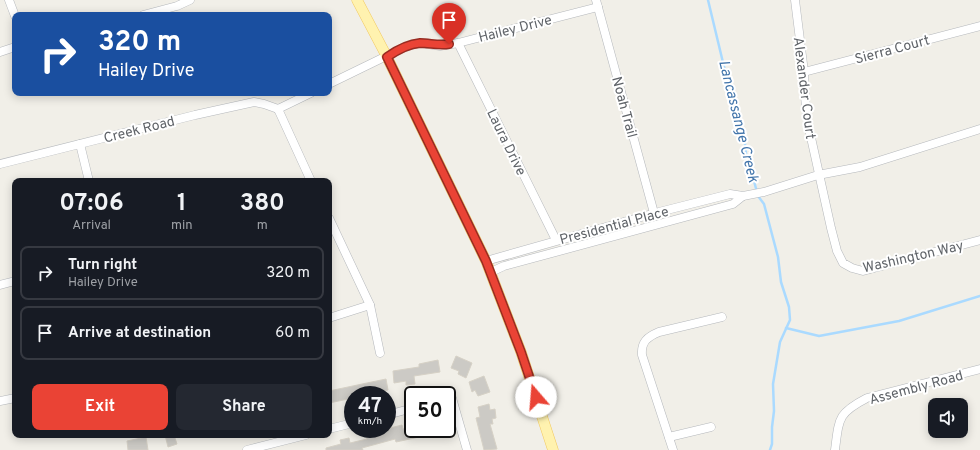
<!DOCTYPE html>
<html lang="en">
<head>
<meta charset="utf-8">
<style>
  :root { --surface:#171b24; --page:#242831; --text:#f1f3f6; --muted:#9ea1a6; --line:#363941; --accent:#ea4335 }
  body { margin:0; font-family:Overpass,sans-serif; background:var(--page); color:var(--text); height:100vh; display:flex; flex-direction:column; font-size:15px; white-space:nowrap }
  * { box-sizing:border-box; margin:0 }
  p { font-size:13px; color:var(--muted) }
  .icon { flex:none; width:22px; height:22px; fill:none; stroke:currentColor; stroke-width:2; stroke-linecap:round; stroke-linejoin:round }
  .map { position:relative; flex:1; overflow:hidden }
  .drawer { position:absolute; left:12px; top:178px; width:320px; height:260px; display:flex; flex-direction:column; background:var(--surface); border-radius:8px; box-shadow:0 2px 10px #0003 }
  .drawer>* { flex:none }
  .top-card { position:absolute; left:12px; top:12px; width:320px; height:84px; border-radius:8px; box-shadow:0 2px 10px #0003; background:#1a4fa0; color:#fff; overflow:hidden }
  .fabs { position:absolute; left:928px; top:398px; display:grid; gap:8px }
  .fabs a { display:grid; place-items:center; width:40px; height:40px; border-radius:8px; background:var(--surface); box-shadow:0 2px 10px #0003; font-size:20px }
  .speed { position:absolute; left:344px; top:386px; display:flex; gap:8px; font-size:20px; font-weight:700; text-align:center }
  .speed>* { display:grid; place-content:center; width:52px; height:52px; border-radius:50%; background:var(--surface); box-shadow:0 2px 10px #0003; line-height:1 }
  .speed small { font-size:10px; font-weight:400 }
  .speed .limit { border:2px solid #111; border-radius:6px; background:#fff; color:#111 }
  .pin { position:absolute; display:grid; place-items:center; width:34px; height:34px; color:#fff; margin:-41px -17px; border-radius:50% 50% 50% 0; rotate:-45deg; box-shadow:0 0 4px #0007 }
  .pin .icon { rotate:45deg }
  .me { position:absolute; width:44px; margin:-22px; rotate:342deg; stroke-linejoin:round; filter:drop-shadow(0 0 3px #0008) }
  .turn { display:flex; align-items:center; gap:14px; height:84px; padding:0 20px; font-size:18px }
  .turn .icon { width:52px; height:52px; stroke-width:2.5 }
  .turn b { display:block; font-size:28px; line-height:34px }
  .eta { display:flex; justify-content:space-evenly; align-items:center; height:68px; text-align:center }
  .eta b { font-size:24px; font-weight:700; line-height:28px }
  .primary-button { display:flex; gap:8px; margin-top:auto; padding:8px 20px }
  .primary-button a { flex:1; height:46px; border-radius:8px; background:var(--accent); color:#fff; font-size:16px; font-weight:700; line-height:46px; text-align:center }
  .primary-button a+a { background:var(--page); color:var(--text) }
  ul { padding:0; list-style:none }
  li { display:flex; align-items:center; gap:12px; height:54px; margin:0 8px 6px; padding:0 12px; border:2px solid var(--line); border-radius:8px }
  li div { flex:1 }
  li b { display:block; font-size:15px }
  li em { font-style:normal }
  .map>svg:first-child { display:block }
</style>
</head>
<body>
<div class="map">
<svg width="980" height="450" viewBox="0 0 980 450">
  <rect width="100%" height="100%" fill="#f1efe8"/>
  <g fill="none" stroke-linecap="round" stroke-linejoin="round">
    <!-- stream -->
    <g stroke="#aadaff" stroke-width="2.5">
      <path d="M708 0 726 75 744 134 747 164 754 181 758 196 764 204 778 257 781 282 789 307 790 320 780 342 773 384 774 411 772 427V444L770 450"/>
      <path d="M786 328 819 336 899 321 980 296"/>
    </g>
  </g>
  <!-- building -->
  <g fill="#cccac5" stroke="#d6d1c6">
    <path d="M456 356 472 363 466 378 458 374 459 371 451 368Z"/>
    <path d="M438 360 440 372 414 376 415 384 406 385V381L394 383 393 371 419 367V364Z"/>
    <path d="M484 376 490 392 478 396 475 390 472 392 469 382Z"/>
    <path d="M386 379 388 390 364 395H353V398L329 403V391Z"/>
    <path d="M489 404 490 410 495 409 496 418 492 419 493 424H490L497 449 484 450 476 418 480 417 478 407Z"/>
    <path d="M402 425 403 429 413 427V429H442V432L396 442 395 439 362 448 363 450H326V448L341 444 340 440 349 438 350 443 367 439 366 434Z"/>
    <path d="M165 435H174L177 444 168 447Z"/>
    <path d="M146 437 148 450H128L127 441Z"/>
  </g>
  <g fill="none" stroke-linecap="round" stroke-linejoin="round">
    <!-- minor casing -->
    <g stroke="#b5b8bc" stroke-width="9">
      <g id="minor">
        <path d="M9 0 15 16"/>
        <path d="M596 0 654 213"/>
        <path d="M795 0 804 72 805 97 808 124 831 228 837 251 843 263 852 268 863 271 980 240"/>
        <path d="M143 15 177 6 190 0"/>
        <path d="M458 43 556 240"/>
        <path d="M0 52 15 47"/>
        <path d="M804 72 980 26"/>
        <path d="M329 84 405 47 420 43 440 46 458 43 598 7"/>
        <path d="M278 109 311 181"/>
        <path d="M278 109 311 93"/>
        <path d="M80 144 89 181"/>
        <path d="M0 164 195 115 254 102 264 104 278 109"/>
        <path d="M329 218 370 305 380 353"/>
        <path d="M486 261 659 212 730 194 743 196 764 192 818 175 860 167 980 129"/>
        <path d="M491 272 504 266 733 204 743 196"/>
        <path d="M0 285 15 281"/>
        <path d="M329 318 370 305"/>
        <path d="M447 399 452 398 467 450"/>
        <path d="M0 401 15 398"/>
        <path d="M387 415 413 408"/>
        <path d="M329 429 353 423"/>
        <path d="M669 437 711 427"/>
        <path d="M247 450 306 435"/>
        <path d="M673 450 642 355C641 342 647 337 659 332L722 317"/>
        <path d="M835 450C839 418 838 413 867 398L980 369"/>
      </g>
    </g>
    <!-- major casing -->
    <g stroke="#f2c960" stroke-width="11">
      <path id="major" d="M357 0 387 57 486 261 521 352 553 450"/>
    </g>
    <!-- minor -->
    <use href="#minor" stroke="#fff" stroke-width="8"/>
    <!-- major -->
    <use href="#major" stroke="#fff2af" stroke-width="10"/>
  </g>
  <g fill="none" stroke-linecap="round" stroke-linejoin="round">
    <!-- route casing -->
    <g stroke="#982c22" stroke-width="10">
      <path id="route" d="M449 44C439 46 430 43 420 43 408 44 397 50 387 57L486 261 521 352 536 397"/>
    </g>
    <!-- route -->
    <use href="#route" stroke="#ea4335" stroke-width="7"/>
  </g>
  <g text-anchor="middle" stroke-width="4" stroke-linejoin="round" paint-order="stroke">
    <!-- street labels -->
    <g font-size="14" fill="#5f6368" stroke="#fff">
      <text transform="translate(515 28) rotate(-14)" y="5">Hailey Drive</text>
      <text transform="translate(892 49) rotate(-15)" y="5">Sierra Court</text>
      <text transform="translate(805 88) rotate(83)" y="5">Alexander Court</text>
      <text transform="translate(625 107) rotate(75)" y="5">Noah Trail</text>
      <text transform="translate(139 129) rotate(-14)" y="5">Creek Road</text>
      <text transform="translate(507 142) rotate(64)" y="5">Laura Drive</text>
      <text transform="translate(614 225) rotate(-15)" y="5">Presidential Place</text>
      <text transform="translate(913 256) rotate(-13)" y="5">Washington Way</text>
      <text transform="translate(916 387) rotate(-15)" y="5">Assembly Road</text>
    </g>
    <!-- water labels -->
    <g font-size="15" font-style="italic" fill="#4174aa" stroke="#fff">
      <text transform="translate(739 121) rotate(76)" y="5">Lancassange Creek</text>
    </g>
  </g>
</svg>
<div class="fabs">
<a><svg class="icon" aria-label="sound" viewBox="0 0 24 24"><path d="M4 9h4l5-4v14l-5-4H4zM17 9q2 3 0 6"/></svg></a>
</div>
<div class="speed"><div>47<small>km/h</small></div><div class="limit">50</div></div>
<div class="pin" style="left:449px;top:44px;background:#d93025"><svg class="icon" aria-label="arrive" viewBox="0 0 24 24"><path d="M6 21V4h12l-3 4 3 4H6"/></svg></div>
<svg class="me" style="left:536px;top:397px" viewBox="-20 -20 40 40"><circle r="19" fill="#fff"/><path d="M0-13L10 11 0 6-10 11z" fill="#ea4335"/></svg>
<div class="top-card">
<div class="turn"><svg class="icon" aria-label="right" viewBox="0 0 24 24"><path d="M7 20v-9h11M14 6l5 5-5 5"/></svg><div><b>320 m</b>Hailey Drive</div></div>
</div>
<section class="drawer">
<div class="eta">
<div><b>07:06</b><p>Arrival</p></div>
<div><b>1</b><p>min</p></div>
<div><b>380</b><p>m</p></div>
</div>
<ul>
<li><svg class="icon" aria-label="right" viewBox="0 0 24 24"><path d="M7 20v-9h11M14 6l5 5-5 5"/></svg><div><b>Turn right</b><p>Hailey Drive</p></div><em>320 m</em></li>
<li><svg class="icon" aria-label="arrive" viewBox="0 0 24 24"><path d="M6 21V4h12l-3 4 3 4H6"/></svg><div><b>Arrive at destination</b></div><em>60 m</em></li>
</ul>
<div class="primary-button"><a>Exit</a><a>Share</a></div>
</section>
</div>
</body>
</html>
